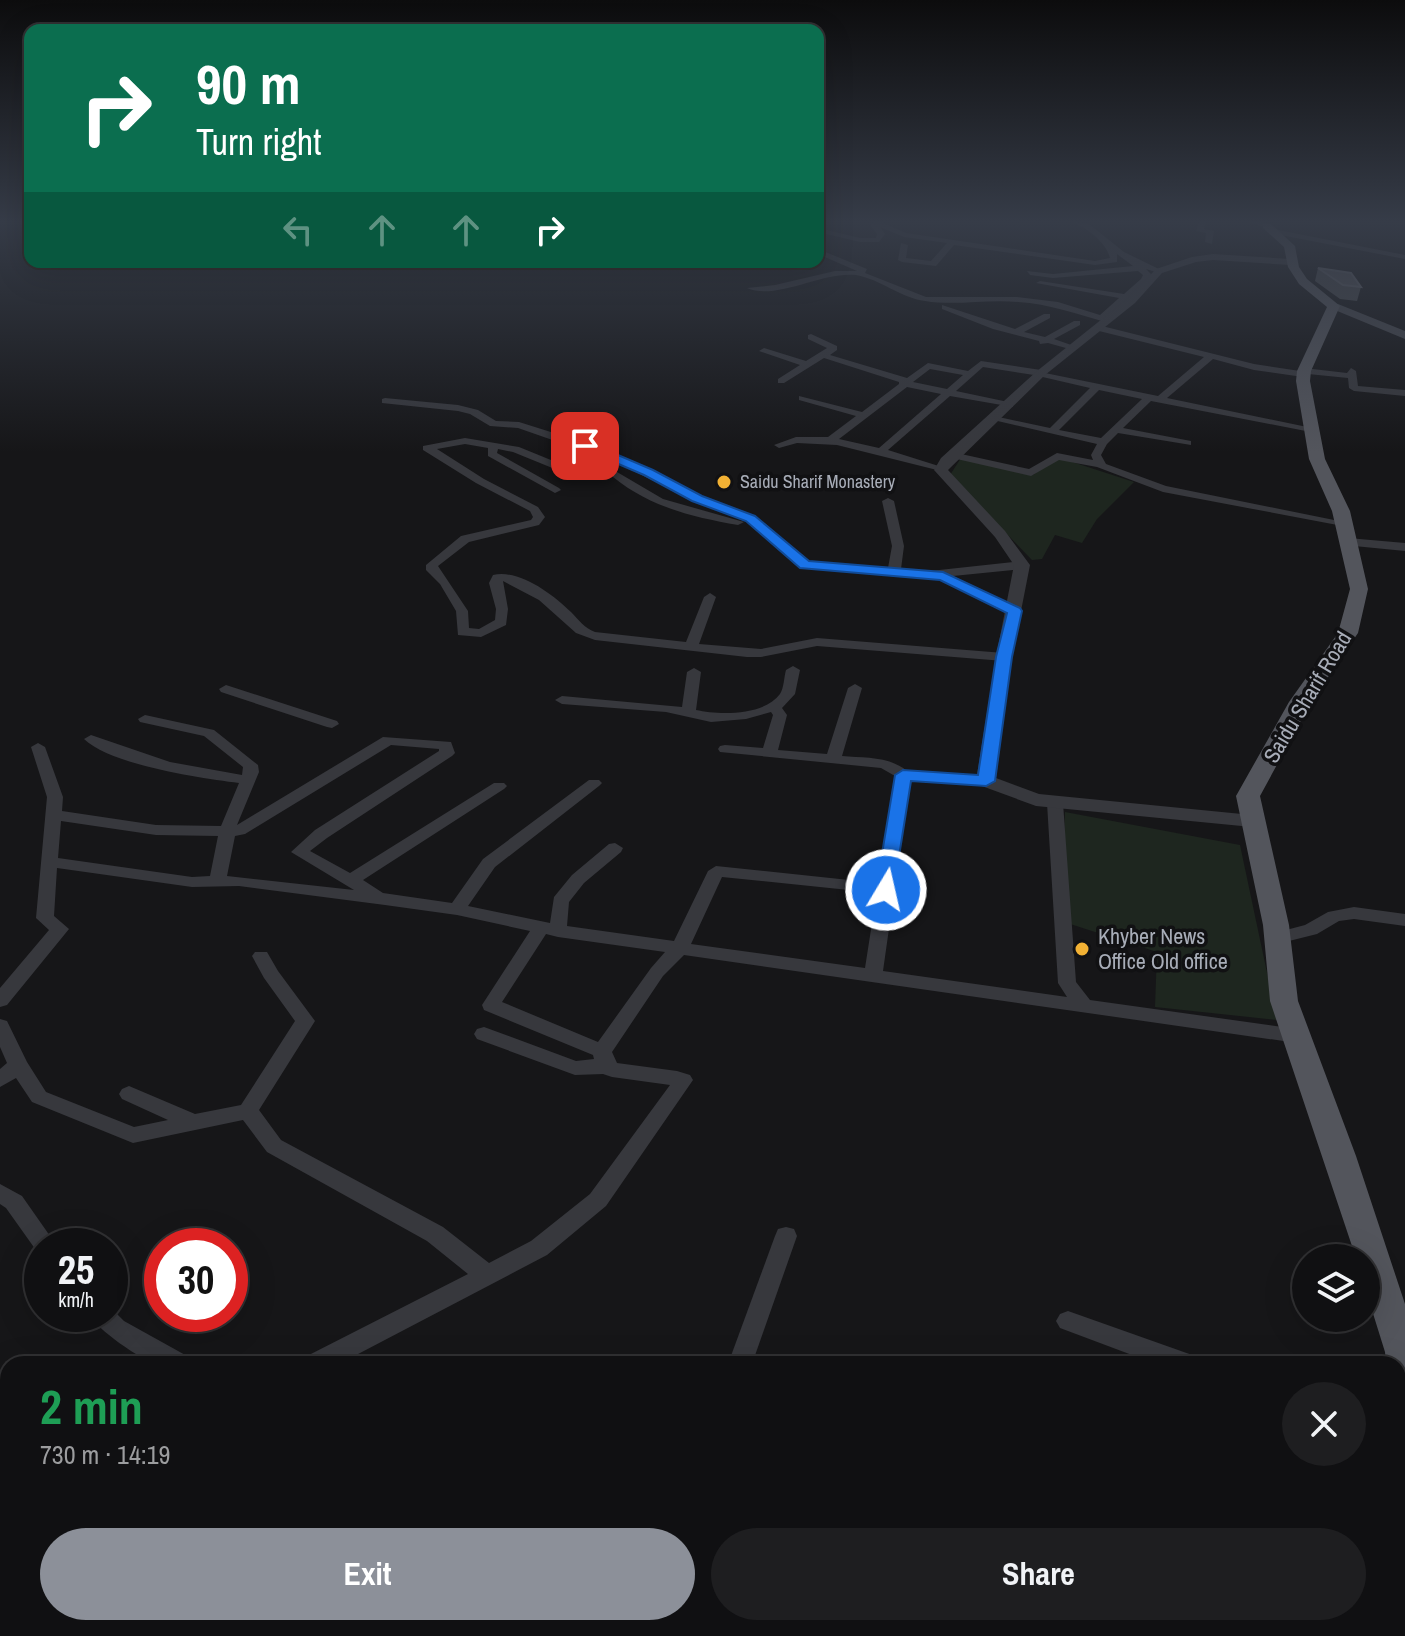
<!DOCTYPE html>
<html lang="en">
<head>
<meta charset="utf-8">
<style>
  :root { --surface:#101012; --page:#1e1e20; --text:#f1f3f6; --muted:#9c9d9f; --line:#303032; --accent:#8c9099 }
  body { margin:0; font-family:"Archivo Narrow",sans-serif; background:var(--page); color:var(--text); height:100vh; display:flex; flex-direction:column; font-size:30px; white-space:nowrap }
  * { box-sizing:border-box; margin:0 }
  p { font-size:26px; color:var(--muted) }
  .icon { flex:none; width:44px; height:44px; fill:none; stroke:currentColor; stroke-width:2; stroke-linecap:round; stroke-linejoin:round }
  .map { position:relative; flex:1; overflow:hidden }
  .sheet { position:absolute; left:0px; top:1356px; width:1406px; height:280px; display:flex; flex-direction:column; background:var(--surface); border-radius:24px 24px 0 0; box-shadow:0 8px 32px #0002,0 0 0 2px var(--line) }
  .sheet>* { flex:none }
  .hud { position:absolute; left:24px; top:24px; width:800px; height:244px; border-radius:16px; box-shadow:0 8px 32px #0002,0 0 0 2px var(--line); background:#0b6e4f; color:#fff; overflow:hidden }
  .fabs { position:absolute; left:1292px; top:1244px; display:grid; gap:16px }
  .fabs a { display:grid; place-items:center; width:88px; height:88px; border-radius:50%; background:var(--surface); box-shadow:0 8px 32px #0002,0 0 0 2px var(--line); font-size:40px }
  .speed { position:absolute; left:24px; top:1228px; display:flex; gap:16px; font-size:40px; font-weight:700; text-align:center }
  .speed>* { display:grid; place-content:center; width:104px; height:104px; border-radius:50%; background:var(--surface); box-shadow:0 8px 32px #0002,0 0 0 2px var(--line); line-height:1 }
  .speed small { font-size:20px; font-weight:400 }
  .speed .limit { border:12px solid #d22; background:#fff; color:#111 }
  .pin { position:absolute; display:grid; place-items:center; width:68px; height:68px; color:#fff; margin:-34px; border-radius:16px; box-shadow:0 4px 12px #0006 }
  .me { position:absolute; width:88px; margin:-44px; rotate:9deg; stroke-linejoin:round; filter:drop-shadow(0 0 6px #0008) }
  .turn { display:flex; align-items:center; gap:28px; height:168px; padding:0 40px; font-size:36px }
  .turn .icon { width:104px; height:104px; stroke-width:2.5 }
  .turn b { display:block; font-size:56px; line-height:68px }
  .lanes { display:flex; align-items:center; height:76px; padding:0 40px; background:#0003; justify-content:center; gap:40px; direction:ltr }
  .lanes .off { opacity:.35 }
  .round { display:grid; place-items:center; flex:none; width:84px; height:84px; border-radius:42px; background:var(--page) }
  .overview { display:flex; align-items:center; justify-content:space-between; height:136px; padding:0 40px }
  h1 { font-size:48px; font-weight:700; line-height:60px; color:#1e9e55 }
  .cta { display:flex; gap:16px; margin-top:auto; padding:16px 40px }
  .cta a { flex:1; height:92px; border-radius:48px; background:var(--accent); color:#fff; font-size:32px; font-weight:700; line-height:92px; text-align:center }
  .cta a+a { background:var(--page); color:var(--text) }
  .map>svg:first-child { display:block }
</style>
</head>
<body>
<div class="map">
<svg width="1405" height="1636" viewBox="0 0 1405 1636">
  <rect width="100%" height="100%" fill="#161618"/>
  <!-- green -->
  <g fill="#1e261f">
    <path d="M1057 457 1134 482 1097 519 1082 543 1055 535 1042 559 1032 560 950 475 961 458 1033 475Z"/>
    <path d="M1065 812 1240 845 1277 1020 1155 1007 1157 952 1061 921Z"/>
  </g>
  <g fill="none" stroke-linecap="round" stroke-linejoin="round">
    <!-- minor -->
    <g fill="#37383d" fill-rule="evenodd">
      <path d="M881 222 906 233 1095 261 1110 258C1106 242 1088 229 1073 222L1089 224 1124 252 1163 271 1159 273 1146 269 1151 274 1148 282 1107 317 1112 320 1108 323C1078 314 1049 304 1018 302 987 299 955 306 925 301 901 298 880 279 856 275 823 271 775 301 747 288L775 285 835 271H857L818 254V249L867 269 865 273 926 297H1017L1058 302 1100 315 1119 298 1036 283 1040 281 1124 294 1141 279 1143 275 1138 271 1053 278 1030 275 1027 271 1053 274 1133 266 1117 254V262L1095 265 954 245 936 266 902 262 898 260 901 243 908 245 906 258 931 261 947 243 904 237 880 227 885 234 879 242H860L818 232V228L860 238H876L877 234 869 223Z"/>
      <path d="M1199 222H1206L1204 229 1214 231 1212 244 1205 242 1206 233 1196 231Z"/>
      <path d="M1249 222H1262L1271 226 1267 228Z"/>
      <path d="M1273 229 1405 255V259L1270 233Z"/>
      <path d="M942 305 1015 329 1044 314H1050V318L1024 332 1045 337 1074 321H1080V325L1054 339 1077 347 1073 350 1048 343 1040 344 1039 341 993 329 942 309Z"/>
      <path d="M1098 325 1254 364 1300 371 1304 368 1347 373 1351 368 1356 371 1358 386 1405 390V396L1354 391 1349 388 1348 378 1308 374 1303 377 1254 370 1213 359 1167 398 1312 428 1316 429V433L1151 401 1123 428 1191 441V445L1118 433 1107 444 1101 455 1106 464 1166 486 1344 522 1348 523V527L1163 492 1097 467 1059 460 1031 476 948 457V453L952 452 1029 469 1057 453 1093 460 1091 455 1097 444 989 419 994 416 1050 428 1090 388 1034 375 983 367 956 391 1013 403V407L950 396 888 450 945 468V472L837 445 797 443 779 448 774 445 796 437H828L856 416 799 400V396L862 412 899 384V382L824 358 784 383H778V379L800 365 759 351 764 348 806 361 827 348 808 339V335L811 334 837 346V350L830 355 907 378 928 363 968 371 981 361 1041 370 1045 373 1158 396 1204 357 1095 330 1094 328ZM930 369 963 375 947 389 913 382ZM907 387 941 394 879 448 839 439ZM1099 390 1142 399 1101 438 1059 430Z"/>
      <path d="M385 398 458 405 478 410 496 421 519 422 589 444 652 470 701 496 755 516 808 562 888 568 892 546 882 501 888 498 894 501 904 546 901 569 930 571 1022 561 1028 565 1022 569 953 576 1020 608 1021 611 1015 615 936 578 801 568 747 520 693 500 617 463 572 476 513 452 498 449 497 453 559 488 561 490 555 493 488 456V448L465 444 437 449 484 479 538 507 545 517 539 525 469 542 438 566 468 611 469 628 479 629 495 620 496 609 489 583 493 575C520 569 552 594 571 612 579 620 584 628 595 632L686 642 704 597 710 593 716 597 699 644 761 649 817 638 1004 653 1011 657 1004 661 817 646 761 657H747L595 640 576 633 539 600 503 581 508 609 506 625 481 637 458 635 456 611 440 584 426 570V565L461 536 531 520 533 517 530 511 476 483 423 450V446L465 438 519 447 573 469 607 459 518 428 490 426 470 414 458 411 382 403V399Z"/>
      <path d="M617 472 663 499 744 522 738 525C692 517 650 507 613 477V473Z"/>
      <path d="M1348 538 1405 543V551L1344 545 1342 542Z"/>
      <path d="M793 666 800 670 795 694 782 708 787 715 778 750 827 754 848 688 855 684 862 688 842 756C864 758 889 756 907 771L986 776 994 781 986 786 910 780 883 971 1067 997 1058 983 1047 803 1055 798 1063 803 1076 982 1090 1000 1297 1029 1304 1031 1307 1036 1304 1041 1297 1043 684 955 663 976 612 1052 617 1063 677 1071 690 1075 693 1080 606 1206 547 1255 339 1364H304L307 1356 468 1274 427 1241 267 1152 243 1120 133 1143 32 1102 16 1078 0 1087V1069L7 1063 0 1047V1019L7 1021 27 1062 46 1092 134 1127 168 1120 122 1099 119 1094 122 1089 129 1086 195 1114 241 1105 295 1021 264 978 252 956 255 952H267L278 971 315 1021 259 1110 281 1140 443 1227 489 1263 531 1241 590 1194 670 1085 612 1077 603 1074 575 1075 477 1039 474 1034 477 1029 484 1027 576 1061 594 1059 593 1055 484 1010 482 1005 530 931 457 915 385 905 239 886 192 887 57 868 54 916 69 929 7 1005 0 1007V988L49 930 36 918 47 797 31 747 38 743 45 747 63 797 62 811 156 825 221 826 239 783C200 778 111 765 84 739L91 735 170 762 242 775 243 767 204 736 140 722 138 719 145 715 214 730 258 765 259 772 237 825 383 737 451 742 455 753 452 756 327 838 310 851 350 873 494 783H504L507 786 504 789 363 880 383 893 452 903 483 859 589 780H599L602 783 599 786 495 867 468 906 550 923 554 897 572 875 609 844 615 843 623 848 621 852 584 883 569 902 567 926 674 941 708 871 716 866 868 882 877 887 874 891 868 892 722 877 691 944 865 968 895 776 881 768 720 752 718 749 720 746 725 745 763 748 773 715 771 712 746 719 711 722 666 712 562 704 555 700 562 696 682 707 687 672 694 668 701 672 696 710C719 715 764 716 780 694 784 688 784 677 786 670ZM391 745 439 749V751L315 830 291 852 354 890 227 876 235 836 245 834ZM61 821 156 835 218 836 210 876 192 877 58 858ZM546 934 558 937 665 952 651 968 598 1042 502 1002Z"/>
      <path d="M226 685 337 721 339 724 332 728 327 727 221 692 219 689Z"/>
      <path d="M1354 907 1405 914V926L1354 919 1339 921 1317 934 1277 944 1271 942 1268 938 1271 934 1305 925 1328 912Z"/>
      <path d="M0 1184 22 1196 57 1246H42V1254L38 1253 6 1208 0 1204Z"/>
      <path d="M786 1227 794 1229 797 1236 752 1364H728L775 1236 778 1229Z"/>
      <path d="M110 1307 124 1321 187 1356 190 1364C180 1364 167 1366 157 1364 141 1360 96 1329 89 1314H110Z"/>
      <path d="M1068 1311 1195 1356 1198 1364H1156L1060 1328 1056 1321 1060 1314Z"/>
      <path d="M1398 1430 1405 1432V1456L1398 1454Z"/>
      <path d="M540 1628H568L565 1636H537Z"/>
      <path d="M717 1628H763L766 1635 720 1636Z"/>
    </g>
    <!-- tertiary -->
    <g fill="#37383d" fill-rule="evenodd">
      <path d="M1213 254 1290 259 1295 262 1290 265 1213 260 1196 262 1162 273 1135 303 1045 375 948 470 1005 531 1030 565 1012 657 996 778 1039 794 1252 815 1262 821 1252 827 1036 806 979 785 976 781 996 657 1014 565 995 537 934 470 941 458 1037 371 1127 299 1156 269 1192 257Z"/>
      <path d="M0 1576 8 1577V1611L0 1610Z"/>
      <path d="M239 1628H302L306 1636H243Z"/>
    </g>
    <!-- secondary -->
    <path fill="#45474d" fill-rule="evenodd" d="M1330 304H1338L1405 331V339L1330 308Z"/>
    <!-- primary -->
    <path fill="#53555c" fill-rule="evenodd" d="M1263 224H1271L1295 246 1299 267 1307 279 1340 306 1311 371 1310 381 1325 459 1350 511 1368 589 1358 633 1311 702 1260 796 1289 925 1298 1001 1356 1156 1405 1304V1402L1398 1399V1364H1386L1385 1352 1366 1291V1258H1356L1270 1001 1263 925 1236 796 1289 702 1338 633 1350 589 1332 511 1309 459 1296 381 1297 371 1327 307 1299 284 1288 267 1284 247 1263 228Z"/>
  </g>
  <!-- wall -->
  <path fill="#47494d" d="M1318 268 1361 287 1357 301 1340 299 1315 281Z"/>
  <!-- building -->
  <path fill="#525359" stroke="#5f6168" stroke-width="2" d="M1318 268 1351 273 1361 287 1343 285Z"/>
  <!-- sky -->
  <linearGradient id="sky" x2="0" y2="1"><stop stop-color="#0c0c0d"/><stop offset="0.49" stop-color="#363c48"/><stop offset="1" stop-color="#363c48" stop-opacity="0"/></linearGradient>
  <rect width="1405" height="452" fill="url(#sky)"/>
  <!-- route -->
  <path fill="#1a73e8" stroke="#114b97" stroke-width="2" d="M581 443H590L653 470 702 496 755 516 809 561 943 572 1020 608 1022 611 1012 657 995 781 986 786 911 781 893 894H879L876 890 895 775 903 770 978 775 996 657 1007 613 940 580 800 568 746 521 692 501 644 475 581 448Z"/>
  <!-- markers -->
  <g fill="#f2b134" stroke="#111113" stroke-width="3">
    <circle cx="724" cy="482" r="8"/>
    <circle cx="1082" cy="949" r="8"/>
  </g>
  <g text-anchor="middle" stroke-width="7" stroke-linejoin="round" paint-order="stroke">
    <!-- far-poi labels -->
    <g font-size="18" fill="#a8adb8" stroke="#111113" text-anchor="start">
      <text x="740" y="488">Saidu Sharif Monastery</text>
    </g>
    <!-- street labels -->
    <g font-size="22" fill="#a8adb8" stroke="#111113">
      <text transform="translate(1307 697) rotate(-59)" y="8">Saidu Sharif Road</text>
    </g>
    <!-- poi labels -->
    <g font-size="22" fill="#a8adb8" stroke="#111113" text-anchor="start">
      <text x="1098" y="944">Khyber News<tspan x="1098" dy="25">Office Old office</tspan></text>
    </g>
  </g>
</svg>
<div class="fabs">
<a><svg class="icon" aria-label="layers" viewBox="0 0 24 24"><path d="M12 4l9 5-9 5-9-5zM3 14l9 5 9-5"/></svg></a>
</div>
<div class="speed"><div>25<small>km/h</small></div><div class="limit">30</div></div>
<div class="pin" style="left:585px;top:446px;background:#d93025"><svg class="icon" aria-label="arrive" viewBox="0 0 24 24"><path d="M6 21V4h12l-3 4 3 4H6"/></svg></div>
<svg class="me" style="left:886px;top:890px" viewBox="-20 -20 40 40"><circle r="17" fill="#1a73e8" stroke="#fff" stroke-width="3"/><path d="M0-11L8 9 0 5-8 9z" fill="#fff"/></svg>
<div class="hud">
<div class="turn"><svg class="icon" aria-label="right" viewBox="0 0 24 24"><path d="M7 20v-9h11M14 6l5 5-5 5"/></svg><div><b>90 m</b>Turn right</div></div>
<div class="lanes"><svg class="icon off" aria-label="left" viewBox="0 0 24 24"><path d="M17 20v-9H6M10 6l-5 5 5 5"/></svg><svg class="icon off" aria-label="ahead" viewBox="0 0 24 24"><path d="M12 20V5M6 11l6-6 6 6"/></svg><svg class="icon off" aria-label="ahead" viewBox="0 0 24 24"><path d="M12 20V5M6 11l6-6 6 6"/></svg><svg class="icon" aria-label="right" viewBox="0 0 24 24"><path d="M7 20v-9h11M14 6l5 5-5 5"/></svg></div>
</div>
<section class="sheet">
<div class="overview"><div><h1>2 min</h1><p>730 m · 14:19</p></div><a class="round"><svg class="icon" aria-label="close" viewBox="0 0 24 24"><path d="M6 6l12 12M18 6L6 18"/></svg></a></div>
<div class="cta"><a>Exit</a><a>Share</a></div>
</section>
</div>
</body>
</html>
